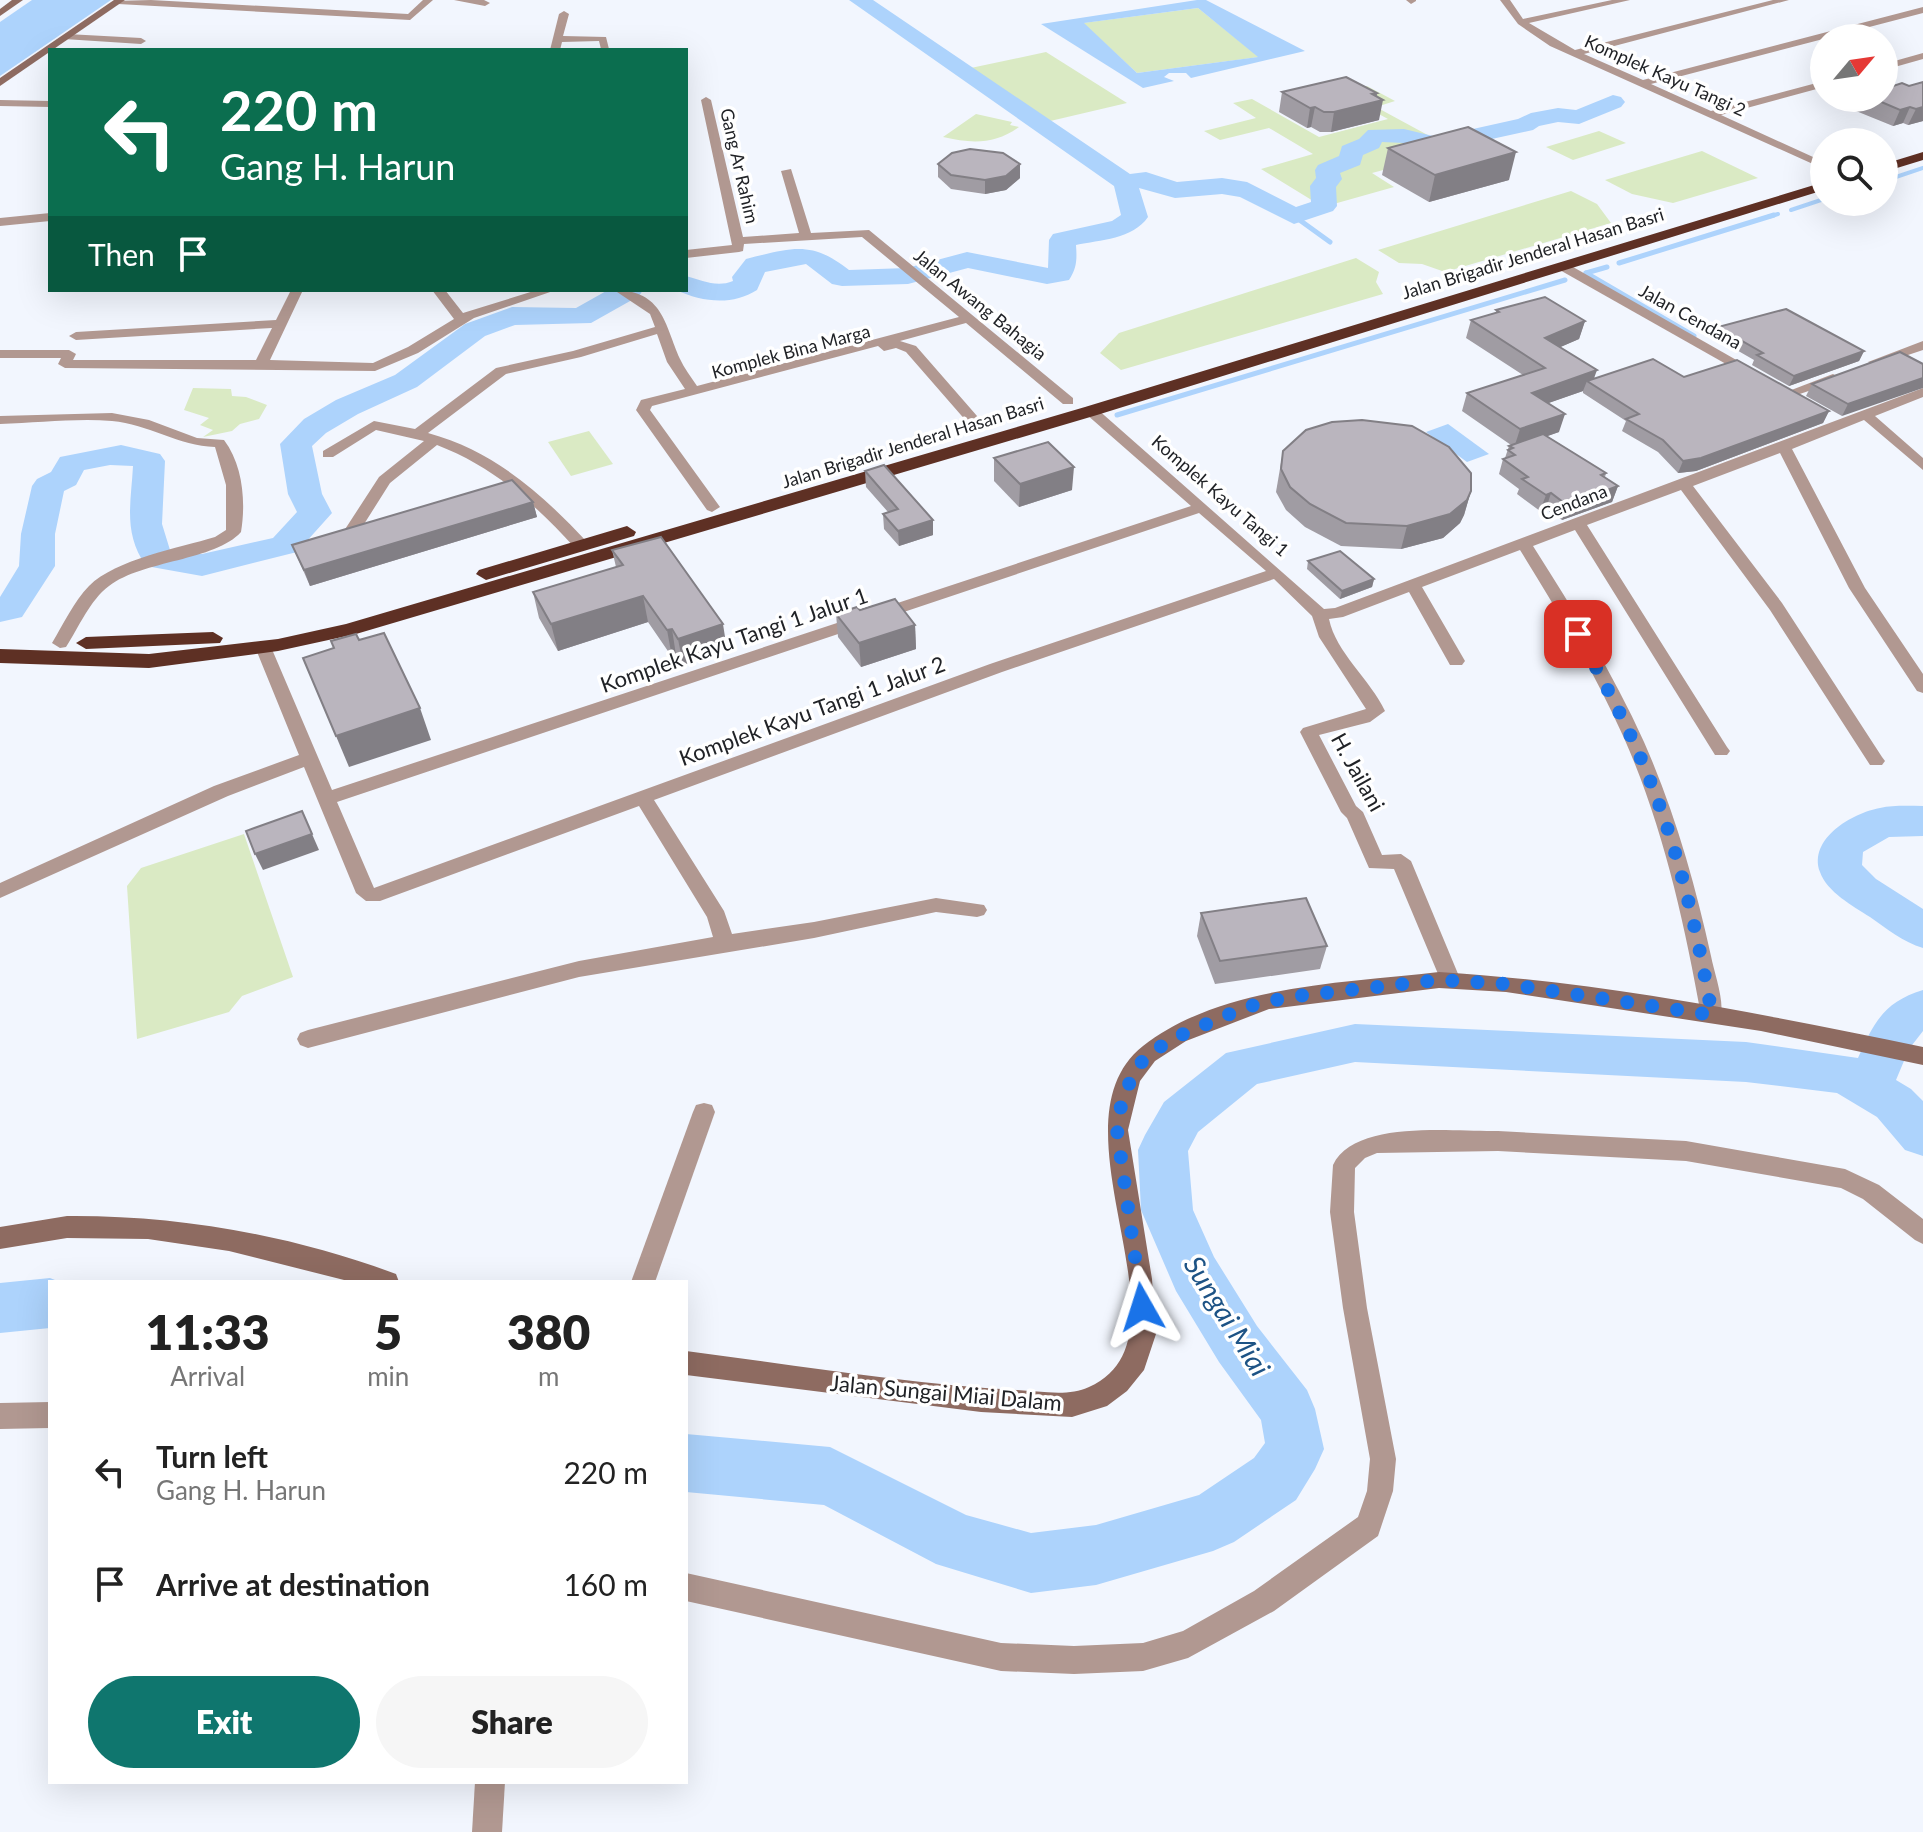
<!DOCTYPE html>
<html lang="en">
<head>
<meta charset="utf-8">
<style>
  :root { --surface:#fff; --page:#f6f6f6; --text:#222; --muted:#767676; --accent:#0f766e }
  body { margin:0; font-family:Lato,sans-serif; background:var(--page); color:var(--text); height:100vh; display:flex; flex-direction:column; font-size:30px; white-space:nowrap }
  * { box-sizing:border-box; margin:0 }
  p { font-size:26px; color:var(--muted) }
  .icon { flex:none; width:44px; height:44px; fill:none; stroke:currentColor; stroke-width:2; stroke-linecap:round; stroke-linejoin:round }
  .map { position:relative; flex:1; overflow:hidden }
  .sheet { position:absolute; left:48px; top:1280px; width:640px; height:504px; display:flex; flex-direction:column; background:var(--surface); border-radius:0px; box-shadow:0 8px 32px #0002 }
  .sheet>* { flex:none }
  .banner { position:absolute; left:48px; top:48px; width:640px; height:244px; border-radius:0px; box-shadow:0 8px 32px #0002; background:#0b6e4f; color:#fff; overflow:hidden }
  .needle { width:52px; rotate:61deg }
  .tools { position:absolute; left:1810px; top:24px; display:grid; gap:16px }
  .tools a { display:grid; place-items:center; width:88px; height:88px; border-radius:50%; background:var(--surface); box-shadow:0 8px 32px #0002; font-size:40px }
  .pin { position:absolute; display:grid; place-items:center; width:68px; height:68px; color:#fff; margin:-34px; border-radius:16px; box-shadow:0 4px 12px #0006 }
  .me { position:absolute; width:88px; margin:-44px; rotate:354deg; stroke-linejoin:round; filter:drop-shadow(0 0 6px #0008) }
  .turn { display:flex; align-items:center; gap:28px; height:168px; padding:0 40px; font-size:36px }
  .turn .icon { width:104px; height:104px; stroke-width:2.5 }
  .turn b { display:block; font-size:56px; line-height:68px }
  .then { display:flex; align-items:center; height:76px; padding:0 40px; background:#0003; gap:16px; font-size:30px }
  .eta { display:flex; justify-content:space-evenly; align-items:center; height:136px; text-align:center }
  .eta b { font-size:48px; font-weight:800; line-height:56px }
  .primary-button { display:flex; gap:16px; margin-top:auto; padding:16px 40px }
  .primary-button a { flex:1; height:92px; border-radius:48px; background:var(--accent); color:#fff; font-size:32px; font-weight:800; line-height:92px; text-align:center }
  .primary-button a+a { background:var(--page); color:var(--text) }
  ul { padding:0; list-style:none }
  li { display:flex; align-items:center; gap:24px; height:112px; padding:0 40px }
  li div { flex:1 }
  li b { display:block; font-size:30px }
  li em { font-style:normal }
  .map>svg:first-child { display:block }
</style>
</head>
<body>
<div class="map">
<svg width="1923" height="1832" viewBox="0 0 1923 1832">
  <rect width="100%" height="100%" fill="#f2f6fe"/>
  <!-- green -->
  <g fill="#daeac4">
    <path d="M1198 8 1259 57 1137 73 1083 23Z"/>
    <path d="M1046 52 1127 103 1046 122 966 69Z"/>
    <path d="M1367 86 1395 101 1376 107 1435 139 1477 145 1372 173 1394 187 1323 207 1261 169 1313 154 1269 128 1220 140 1204 131 1256 118 1233 103 1252 99 1319 137 1388 119 1340 93Z"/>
    <path d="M976 114 1012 122 1010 125 1019 127C995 144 973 144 943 137Z"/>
    <path d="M1599 131 1626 143 1573 160 1546 147Z"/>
    <path d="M1702 151 1758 178 1673 203 1632 194 1605 180Z"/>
    <path d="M1571 191 1597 204 1611 223 1445 272 1422 264 1399 263 1378 250Z"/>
    <path d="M1356 258 1379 272 1376 282 1383 294 1121 370 1100 353 1119 333Z"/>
    <path d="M193 388 231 389 232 396 246 397 267 405 259 419 240 424 232 431 203 437 213 430 200 425 209 418 184 410Z"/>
    <path d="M589 431 613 464 571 476 548 442Z"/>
    <path d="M244 834 293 977 242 996 229 1012 137 1039 127 886 141 868Z"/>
  </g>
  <!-- water -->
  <g fill="#add3fc" fill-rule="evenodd">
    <path d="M32 0H111L0 76V22Z"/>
    <path d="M1197 0H1206L1305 51 1191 78 1186 73H1169L1164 77 1174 81 1143 88 1041 24ZM1198 8 1258 57 1137 73 1084 23Z"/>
    <path d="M1448 424 1489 454 1467 462 1426 432Z"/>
  </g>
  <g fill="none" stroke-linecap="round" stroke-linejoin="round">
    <!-- stream-far1 -->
    <g stroke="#add3fc" stroke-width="4">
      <path d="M1884 181 1923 168"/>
      <path d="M1791 210 1824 199"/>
      <path d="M1768 217 1778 214"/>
    </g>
    <!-- stream -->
    <g stroke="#add3fc" stroke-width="5">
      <path d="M1294 216 1330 242"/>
      <path d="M1619 263 1774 215"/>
      <path d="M1586 273 1694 336"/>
      <path d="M1586 273 1607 267"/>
      <path d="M1117 415 1565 280"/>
    </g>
    <!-- river -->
    <g fill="#add3fc" fill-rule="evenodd">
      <path d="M849 0H873L1130 174 1146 172 1177 182 1222 178 1247 182 1296 207 1311 202 1310 186 1316 178 1315 170 1318 165 1339 156 1342 146 1359 139 1368 130 1404 129 1437 137 1518 119 1531 113 1558 108 1576 110 1613 95 1621 97 1625 102 1621 107 1579 124 1558 122 1539 126 1533 130 1437 151 1404 143 1382 142 1379 148 1363 155 1360 165 1340 173 1342 179 1336 187 1337 206 1333 211 1294 224 1240 197 1222 194 1175 198 1139 188 1148 217C1133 239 1100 240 1076 245 1077 259 1077 268 1069 280L1047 284 968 268 908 284 842 286 832 284 806 264 765 272 757 290C732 306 702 302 676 290H686V276C702 280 716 288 733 281L732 277 746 259C792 248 811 240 849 270L907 268 967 252 1048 268 1049 240 1053 234 1112 221 1121 215 1114 186Z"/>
      <path d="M608 290H643L639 296 591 323 515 325 485 336 417 387 358 414 326 433 312 446 322 494 332 513 297 552 202 576 146 566C123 533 131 504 133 466L110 465 84 470 76 485 64 491 55 534V566L22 617 0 622V597L19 566 21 534 32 486 37 479 51 472 60 457 121 445 160 454 165 461 162 524 170 550 202 554 273 538 297 512 288 494 280 444 304 419 336 400 395 375 465 324 512 307 576 308Z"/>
      <path d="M1923 806V836L1889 837 1863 852 1862 865 1876 879 1923 909V948C1903 942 1887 929 1870 917 1853 906 1827 892 1820 872 1808 839 1852 813 1880 808 1893 805 1909 806 1923 806Z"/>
      <path d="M1923 990V1031L1909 1049 1896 1080 1911 1089 1923 1101V1156L1905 1150 1877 1117 1837 1093 1746 1082 1355 1062 1257 1084 1198 1132 1188 1151 1193 1210 1214 1257 1257 1326 1307 1390 1315 1409 1324 1449 1315 1469 1296 1500 1234 1542 1213 1551 1096 1585 1031 1593 936 1564 824 1505 686 1492V1434L830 1447 966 1515 1031 1533 1096 1525 1199 1495 1254 1458 1265 1443 1261 1420 1219 1362 1176 1291 1141 1210 1138 1150 1145 1135 1164 1102 1226 1053 1355 1024 1746 1042 1858 1058C1874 1022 1884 1002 1923 990Z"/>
      <path d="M50 1278 60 1282H50V1328L0 1333V1283Z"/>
    </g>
    <!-- street -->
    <g fill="#b19891" fill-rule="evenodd">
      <path d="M151 0 408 14 423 0H433L410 20 118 4 113 1Z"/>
      <path d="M454 0H484L490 3 485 6Z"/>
      <path d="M1406 0H1416V1L1411 4Z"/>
      <path d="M1500 0H1510L1523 19 1612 0H1630L1529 23 1575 50 1773 0H1789L1584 54 1643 80 1923 7V13L1651 84 1711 111 1824 81V87L1721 115 1824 162V169L1550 46 1518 24Z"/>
      <path d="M564 11 569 14 563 36 606 37 609 49H601L599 41 562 42 560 50H550L559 14Z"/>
      <path d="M67 34 141 38 146 41 141 44 64 39Z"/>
      <path d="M1923 53V59L1884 70V64Z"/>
      <path d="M706 97 711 100 743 237 799 233 781 171 791 169 811 233 869 230 1073 398V404H1063L966 323 900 341 916 346 984 424V430H974L906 352 896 348 884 351 878 346 652 406 650 410 720 507 712 512 707 510 636 410 641 400 685 389 667 362 657 334 581 357 506 374 428 433C494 451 541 493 587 542V548H575C535 504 494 467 437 445L390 483 354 540H342L340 537 379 477 424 441 376 430 333 457H323V451L374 421 415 429 496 368 573 351 655 327 650 314 614 290C663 290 665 325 680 359 684 368 691 377 697 386L959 317 862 237 744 244 743 251 739 252 686 258V250L732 245 701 100Z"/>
      <path d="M0 100 50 101V107L0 106Z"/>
      <path d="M50 213V221L0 226V218Z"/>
      <path d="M1558 263H1566L1761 374 1749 377 1558 269Z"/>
      <path d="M291 290H303L270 360 373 363 408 347 454 319 432 290H445L463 313 537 290H556L474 318 418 353 375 371 65 368 58 364 61 358H0V350H69L76 354 73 360H256L272 328 76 340 69 336 76 332 276 320Z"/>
      <path d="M1923 341V350L1875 366 1868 362Z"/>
      <path d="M1833 374 1840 378 1838 381 1788 398 1781 394Z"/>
      <path d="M1923 388V397L1875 416 1923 458V470L1864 420 1792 449 1865 588 1923 674V693L1917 691 1849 588 1780 453 1693 486 1782 603 1882 757 1885 761 1882 765H1870L1770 610 1681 490 1587 525 1727 747 1730 751 1727 755H1715L1575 530 1533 546C1573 609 1613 673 1644 742 1674 810 1695 883 1711 956 1714 973 1727 1006 1719 1021L1712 1023 1705 1021 1701 1015C1684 921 1663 826 1624 738 1595 673 1558 611 1520 550L1422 587 1465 661 1462 665H1450L1409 592 1343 617 1329 619C1336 653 1370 679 1385 711L1370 722 1319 735 1356 806 1363 812 1382 855 1401 854 1411 861 1461 981 1458 987H1444L1441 981 1394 869 1369 868 1347 818 1341 812 1300 732 1303 728 1366 709 1319 637 1312 616 1274 579 1002 672 654 800 724 911 732 934 814 922 936 898 984 905 987 910 984 915 977 917 936 912 814 938 579 977 308 1048 300 1045 297 1039 300 1033 308 1030 579 961 713 937 707 917 639 806 380 901H366L356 893 304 767 228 796 0 898V883L214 786 299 755 255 647 257 643H269L271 647 332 790 1191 506 1086 414V408H1096L1324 609 1335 608ZM1199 513 1266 571 990 664 374 888 337 802Z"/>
      <path d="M112 413 149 420 197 438 224 440C243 465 246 502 241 532 215 561 143 560 109 586 90 600 79 627 66 647L60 648 52 643C63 625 74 601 89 586 116 559 179 548 215 537L226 530V485L215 447C179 446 148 424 112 421 76 418 37 423 0 424V416Z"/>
      <path d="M704 1103 712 1105 715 1112 655 1282H631L693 1112 696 1105Z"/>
      <path d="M1498 1131 1686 1141 1845 1169 1879 1185 1923 1219V1244L1915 1240 1863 1199 1841 1188 1686 1161 1498 1151 1377 1153 1365 1158 1355 1168 1354 1212 1367 1308 1396 1459 1393 1491 1378 1536 1274 1611 1188 1658 1143 1671 1074 1674 1001 1671 686 1601V1573L1001 1643 1074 1646 1143 1643 1183 1631 1254 1591 1358 1517 1367 1491 1370 1459 1343 1308 1330 1212 1333 1165C1355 1119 1453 1132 1498 1131Z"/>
      <path d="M50 1402V1428L0 1429V1403Z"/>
      <path d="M475 1782H505L502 1832H472Z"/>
    </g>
    <!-- secondary -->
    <g fill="#8e6b61" fill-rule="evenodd">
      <path d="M12 0H23L0 16V9Z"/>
      <path d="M114 0H125L0 86V78Z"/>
      <path d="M1439 972C1602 982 1764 1014 1923 1047V1065L1761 1031 1506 992 1439 988 1269 1009 1186 1041 1155 1061 1140 1081 1128 1130 1152 1279 1156 1334 1144 1370 1127 1391 1107 1406 1072 1417 981 1412 686 1375V1351C796 1365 907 1384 1017 1390 1040 1391 1068 1397 1089 1387 1201 1338 1043 1125 1143 1046 1221 985 1344 983 1439 972Z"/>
      <path d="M67 1216C178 1215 291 1235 396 1274L399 1282H352L229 1251 148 1239 67 1238 0 1249V1227Z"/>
    </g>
    <!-- highway -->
    <g fill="#5e3024" fill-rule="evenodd">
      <path d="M1923 152V160L1884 172V164Z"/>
      <path d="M1824 182V190L1097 415 356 634 278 651 149 668 0 663V649L149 654 278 639 346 624 1085 407Z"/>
      <path d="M627 526 636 532 634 536 486 580 476 574 479 570Z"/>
      <path d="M213 632 223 638 220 643 86 649 76 643 86 637Z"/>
    </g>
  </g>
  <!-- wall -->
  <g fill="#a09ca3">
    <path d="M1902 83 1923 121 1908 125 1903 123 1893 126 1856 111 1862 98H1884Z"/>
    <path d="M1282 92 1377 93 1379 120 1331 132H1320L1311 127 1307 128 1279 112Z"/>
    <path d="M1388 148 1509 180 1429 202 1382 175Z"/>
    <path d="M938 164 1020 178 1006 190 985 194 951 189 938 177Z"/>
    <path d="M1496 310 1585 321 1579 339 1560 347 1595 378 1684 377 1829 411 1823 423 1696 471 1678 473 1658 452 1622 431 1626 421 1583 393V391L1548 403 1559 432 1547 436 1606 473 1605 477 1618 486 1612 502 1562 520 1546 509 1540 511 1517 494 1519 489 1499 474 1503 459 1505 458 1509 446 1511 445 1462 411 1467 393 1523 375 1466 338 1471 320 1496 313Z"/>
    <path d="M1718 327 1864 351 1859 361 1789 386 1752 365 1754 360 1714 337Z"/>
    <path d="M1900 352 1842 416 1806 396 1812 384Z"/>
    <path d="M1283 451 1471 491 1464 515 1460 523 1443 538 1401 549 1341 546 1305 527 1286 510 1276 492Z"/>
    <path d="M994 458 1072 490 1019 507 994 481Z"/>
    <path d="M865 471 933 520V535L899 546 884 529 883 514 888 512 866 487Z"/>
    <path d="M533 502 537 517 310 586 292 545Z"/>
    <path d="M612 550 727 650 683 665 676 655 672 657 648 622 558 651 539 618 533 592 616 567Z"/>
    <path d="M1308 561 1374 579 1372 587 1340 599 1307 569Z"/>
    <path d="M860 610 915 625 916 649 861 667 838 637 836 614Z"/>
    <path d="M1201 913 1327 946 1320 969 1215 984 1197 936Z"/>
  </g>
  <!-- shaded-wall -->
  <g fill="#827f85">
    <path d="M1377 93 1375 102 1383 100 1379 120 1331 132 1334 112Z"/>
    <path d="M1315 107 1311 127 1307 128 1310 108Z"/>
    <path d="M1910 107 1903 123 1893 126 1900 110Z"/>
    <path d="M1923 107V121L1908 125 1916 109Z"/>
    <path d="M1516 152 1509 180 1429 202 1435 175Z"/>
    <path d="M1020 164V178L1006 190 985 194V180Z"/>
    <path d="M1585 321 1579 339 1540 356 1545 338Z"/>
    <path d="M1864 351 1859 361 1789 386 1794 376Z"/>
    <path d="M1597 370 1592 384 1587 381 1583 391 1526 411 1532 393Z"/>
    <path d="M1923 378V388L1842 416 1848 404Z"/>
    <path d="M1829 411 1823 423 1696 471 1678 473 1683 461Z"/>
    <path d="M1565 414 1559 432 1514 448 1520 429Z"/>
    <path d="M1074 467 1072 490 1019 507 1020 484Z"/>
    <path d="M1618 486 1612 502 1562 520 1567 505Z"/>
    <path d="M1471 491 1464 515 1460 523 1443 538 1401 549 1407 526Z"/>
    <path d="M1551 493 1546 509 1540 511 1546 495Z"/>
    <path d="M533 502 537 517 310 586 304 570Z"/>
    <path d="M933 520V535L899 546 898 531Z"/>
    <path d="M1374 579 1372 587 1340 599 1342 591Z"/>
    <path d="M643 596 648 622 558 651 551 624Z"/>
    <path d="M723 624 727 650 683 665 678 639Z"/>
    <path d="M915 625 916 649 861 667 859 643Z"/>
    <path d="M672 629 676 655 672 657 667 630Z"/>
    <path d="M420 708 431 740 349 767 336 736Z"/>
    <path d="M302 811 319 850 263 870 255 854Z"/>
  </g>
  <!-- building -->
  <g fill="#bab5be" stroke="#827f85" stroke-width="2">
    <path d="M1346 77 1377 93 1372 94 1383 100 1334 112H1324L1315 107 1310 108 1282 92Z"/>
    <path d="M1923 82V107L1916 109 1910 107 1900 110 1872 98H1884V89L1902 83 1909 86Z"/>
    <path d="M1468 127 1516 152 1435 175 1388 148Z"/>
    <path d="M970 149 1003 153 1020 164 1006 176 985 180 951 175 938 164 952 153Z"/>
    <path d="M1545 297 1585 321 1545 338 1597 370 1532 393 1565 414 1520 429 1467 393 1545 368 1471 320 1499 312 1496 310Z"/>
    <path d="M1786 309 1864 351 1794 376 1757 355 1763 353 1718 327Z"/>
    <path d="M1900 352 1923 364V378L1848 404 1812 384Z"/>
    <path d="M1653 359 1684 377 1737 360 1829 411 1701 458 1683 461 1663 440 1626 419 1639 414 1587 381Z"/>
    <path d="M1362 420 1412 426 1449 447 1471 473V491L1467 500 1450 514 1407 526 1346 523 1310 504 1290 487 1281 469 1283 451 1306 430 1332 422Z"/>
    <path d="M1543 434 1606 473 1601 475 1618 486 1567 505 1551 493 1546 495 1522 479 1528 477 1503 459 1515 455 1508 450 1513 448 1509 446Z"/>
    <path d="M1048 442 1074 467 1020 484 994 458Z"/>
    <path d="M884 465 933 520 898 531 883 514 898 509 865 471Z"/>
    <path d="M512 480 533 502 304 570 292 545Z"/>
    <path d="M661 537 723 624 678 639 672 629 667 630 643 596 551 624 533 592 623 565 612 550Z"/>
    <path d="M1340 551 1374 579 1342 591 1308 561Z"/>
    <path d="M895 599 915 625 859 643 836 614 857 607 860 610Z"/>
    <path d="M384 633 420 708 336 736 303 658 334 648 331 641 356 634 359 640Z"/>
    <path d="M302 811 312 834 255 854 246 831Z"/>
    <path d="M1306 898 1327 946 1220 961 1201 913Z"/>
  </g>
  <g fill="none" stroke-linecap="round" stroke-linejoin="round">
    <!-- route -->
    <path stroke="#1a73e8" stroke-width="14" stroke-dasharray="0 25.2" d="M1142 1307 1117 1130 1121 1106 1132 1076 1146 1056 1174 1038 1246 1007 1289 997 1439 980 1506 984 1712 1015C1697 930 1678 846 1644 766 1625 720 1601 677 1578 634"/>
  </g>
  <g text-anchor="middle" stroke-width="7" stroke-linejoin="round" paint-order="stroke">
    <!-- far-street labels -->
    <g font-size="18" fill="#212327" stroke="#fff">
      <text transform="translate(1665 76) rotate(24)" y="6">Komplek Kayu Tangi 2</text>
      <text transform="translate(739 166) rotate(77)" y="6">Gang Ar Rahim</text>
      <text transform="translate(1533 254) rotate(-17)" y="6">Jalan Brigadir Jenderal Hasan Basri</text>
      <text transform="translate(980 305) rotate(39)" y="6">Jalan Awang Bahagia</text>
      <text transform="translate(1690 317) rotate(29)" y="6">Jalan Cendana</text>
      <text transform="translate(791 352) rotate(-15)" y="6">Komplek Bina Marga</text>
      <text transform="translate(913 443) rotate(-17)" y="6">Jalan Brigadir Jenderal Hasan Basri</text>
      <text transform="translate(1220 496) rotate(41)" y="6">Komplek Kayu Tangi 1</text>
      <text transform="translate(1574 503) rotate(-21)" y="6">Cendana</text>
    </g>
    <!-- street labels -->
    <g font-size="22" fill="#212327" stroke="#fff">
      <text transform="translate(734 640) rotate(-19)" y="8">Komplek Kayu Tangi 1 Jalur 1</text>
      <text transform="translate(812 711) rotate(-20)" y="8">Komplek Kayu Tangi 1 Jalur 2</text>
      <text transform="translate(1358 772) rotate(61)" y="8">H. Jailani</text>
      <text transform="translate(946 1393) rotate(5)" y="8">Jalan Sungai Miai Dalam</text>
    </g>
    <!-- near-water labels -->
    <g font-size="28" font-style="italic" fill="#1d5385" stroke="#fff">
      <text transform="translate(1227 1316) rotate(58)" y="10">Sungai Miai</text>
    </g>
  </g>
</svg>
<div class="tools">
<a><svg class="needle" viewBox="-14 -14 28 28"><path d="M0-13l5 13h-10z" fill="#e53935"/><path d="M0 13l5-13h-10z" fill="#767676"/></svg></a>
<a><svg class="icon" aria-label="search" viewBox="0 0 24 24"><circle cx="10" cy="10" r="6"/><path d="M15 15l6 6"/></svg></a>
</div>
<div class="pin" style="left:1578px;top:634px;background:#d93025"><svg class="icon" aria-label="arrive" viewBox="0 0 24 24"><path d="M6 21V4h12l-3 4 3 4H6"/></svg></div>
<svg class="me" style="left:1142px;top:1307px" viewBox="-20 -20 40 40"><path d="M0-17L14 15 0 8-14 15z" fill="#1a73e8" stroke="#fff" stroke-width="4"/></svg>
<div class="banner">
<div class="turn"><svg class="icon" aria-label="left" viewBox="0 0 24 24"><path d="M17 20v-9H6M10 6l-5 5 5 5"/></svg><div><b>220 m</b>Gang H. Harun</div></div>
<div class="then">Then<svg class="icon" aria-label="arrive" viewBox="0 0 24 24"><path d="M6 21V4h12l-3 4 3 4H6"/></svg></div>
</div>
<section class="sheet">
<div class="eta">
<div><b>11:33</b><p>Arrival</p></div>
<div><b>5</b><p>min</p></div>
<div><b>380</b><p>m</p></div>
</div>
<ul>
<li><svg class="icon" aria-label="left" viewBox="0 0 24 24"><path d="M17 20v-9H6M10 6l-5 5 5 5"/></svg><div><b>Turn left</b><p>Gang H. Harun</p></div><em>220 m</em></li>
<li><svg class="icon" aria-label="arrive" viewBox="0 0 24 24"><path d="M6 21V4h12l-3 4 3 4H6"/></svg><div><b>Arrive at destination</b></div><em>160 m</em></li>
</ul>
<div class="primary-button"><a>Exit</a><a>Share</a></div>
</section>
</div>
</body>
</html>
